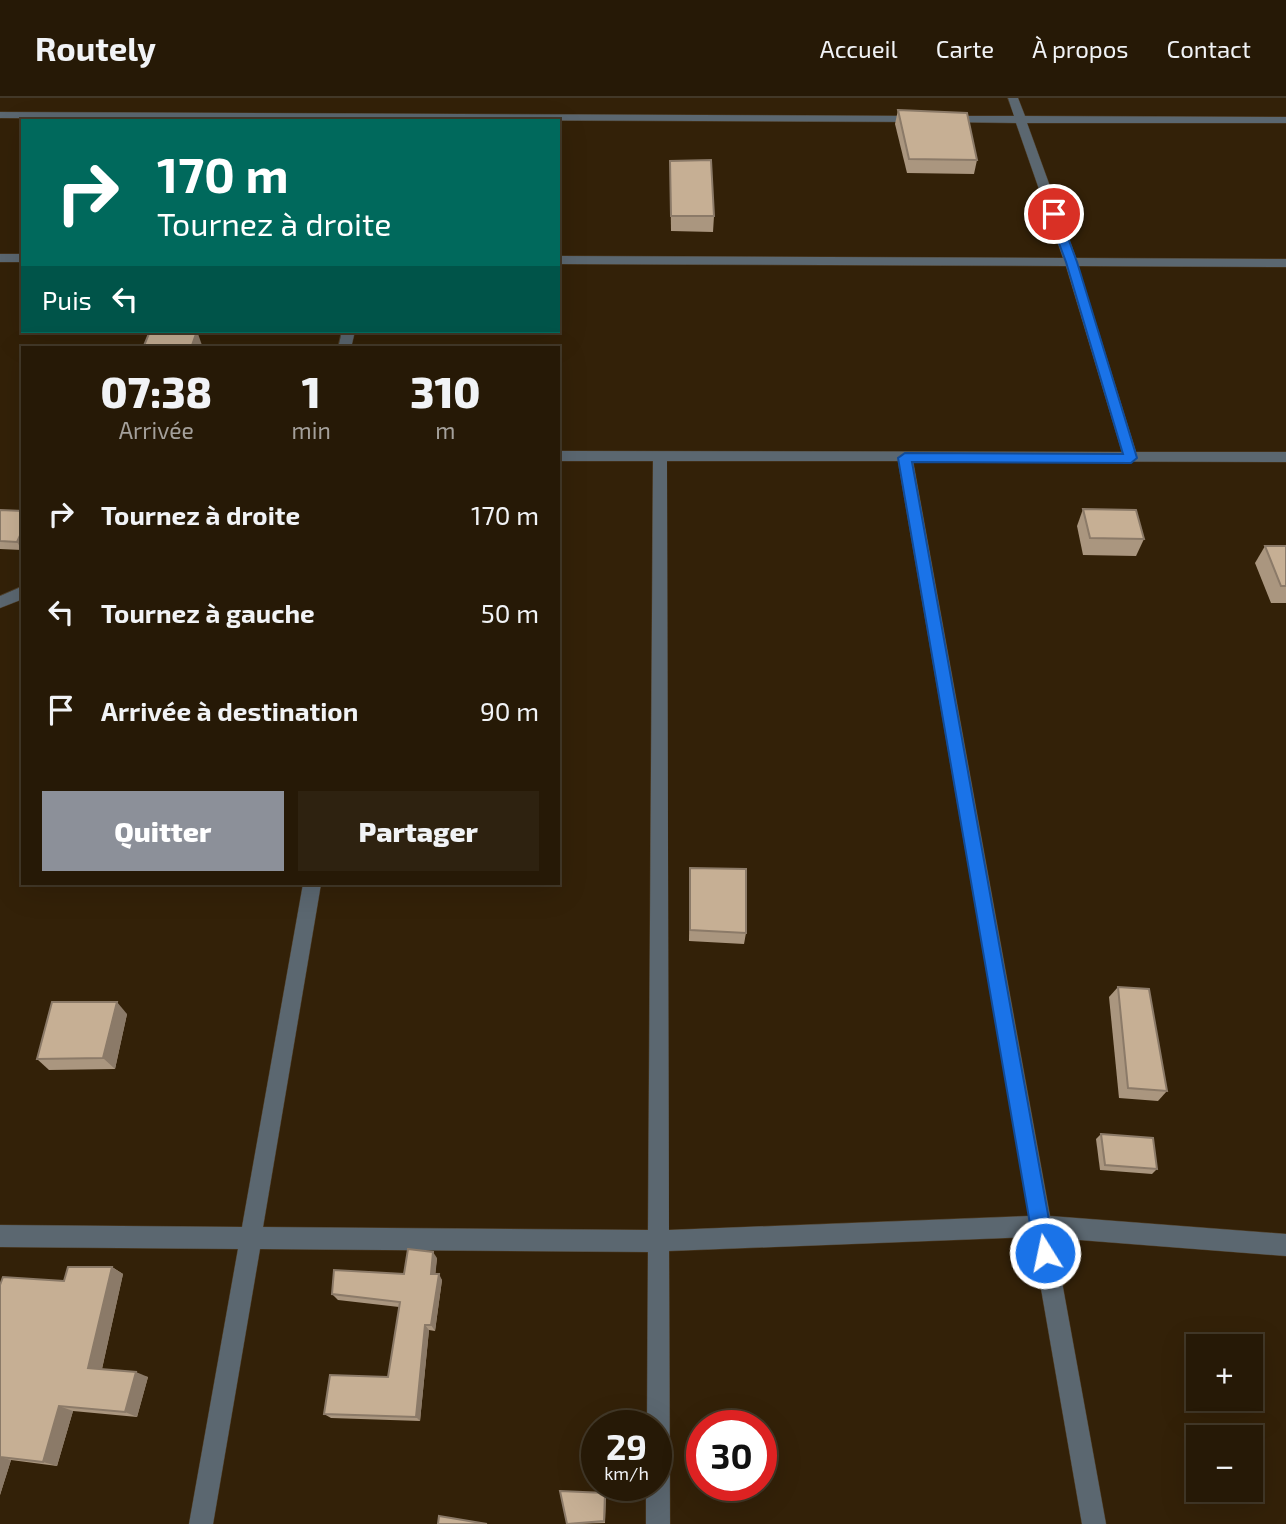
<!DOCTYPE html>
<html lang="fr">
<head>
<meta charset="utf-8">
<style>
  :root { --surface:#261906; --page:#2e2210; --text:#f1f3f6; --muted:#a4a09b; --line:#423828; --accent:#8c9099 }
  body { margin:0; font-family:"Exo 2",sans-serif; background:var(--page); color:var(--text); height:100vh; display:flex; flex-direction:column; font-size:26px; white-space:nowrap }
  * { box-sizing:border-box; margin:0 }
  p { font-size:23px; color:var(--muted) }
  .icon { flex:none; width:38px; height:38px; fill:none; stroke:currentColor; stroke-width:2; stroke-linecap:round; stroke-linejoin:round }
  .map { position:relative; flex:1; overflow:hidden }
  .drawer { position:absolute; left:21px; top:248px; width:539px; height:539px; display:flex; flex-direction:column; background:var(--surface); border-radius:0px; box-shadow:0 7px 28px #0002,0 0 0 2px var(--line) }
  .drawer>* { flex:none }
  .banner { position:absolute; left:21px; top:21px; width:539px; height:214px; border-radius:0px; box-shadow:0 7px 28px #0002,0 0 0 2px var(--line); background:#00695c; color:#fff; overflow:hidden }
  .fabs { position:absolute; left:1186px; top:1236px; display:grid; gap:14px }
  .fabs a { display:grid; place-items:center; width:77px; height:77px; border-radius:0px; background:var(--surface); box-shadow:0 7px 28px #0002,0 0 0 2px var(--line); font-size:35px }
  .speed { position:absolute; left:581px; top:1312px; display:flex; gap:14px; font-size:35px; font-weight:700; text-align:center }
  .speed>* { display:grid; place-content:center; width:91px; height:91px; border-radius:50%; background:var(--surface); box-shadow:0 7px 28px #0002,0 0 0 2px var(--line); line-height:1 }
  .speed small { font-size:18px; font-weight:400 }
  .speed .limit { border:10px solid #d22; background:#fff; color:#111 }
  .pin { position:absolute; display:grid; place-items:center; width:60px; height:60px; color:#fff; margin:-30px; border:4px solid #fff; border-radius:50%; box-shadow:0 2px 7px #0007 }
  .me { position:absolute; width:77px; margin:-38px; rotate:350deg; stroke-linejoin:round; filter:drop-shadow(0 0 5px #0008) }
  .turn { display:flex; align-items:center; gap:24px; height:147px; padding:0 21px; font-size:32px }
  .turn .icon { width:91px; height:91px; stroke-width:2.5 }
  .turn b { display:block; font-size:49px; line-height:60px }
  .then { display:flex; align-items:center; height:66px; padding:0 21px; background:#0003; gap:14px; font-size:26px }
  .eta { display:flex; justify-content:space-evenly; align-items:center; height:119px; text-align:center }
  .eta b { font-size:42px; font-weight:800; line-height:49px }
  .primary-button { display:flex; gap:14px; margin-top:auto; padding:14px 21px }
  .primary-button a { flex:1; height:80px; border-radius:0px; background:var(--accent); color:#fff; font-size:28px; font-weight:800; line-height:80px; text-align:center }
  .primary-button a+a { background:var(--page); color:var(--text) }
  ul { padding:0; list-style:none }
  li { display:flex; align-items:center; gap:21px; height:98px; padding:0 21px }
  li div { flex:1 }
  li b { display:block; font-size:26px }
  li em { font-style:normal }
  header { display:flex; align-items:center; gap:42px; box-sizing:border-box; height:98px; padding:0 35px; background:var(--surface); border-bottom:2px solid var(--line) }
  header strong { font-size:33px }
  nav { display:flex; gap:38px; margin-inline-start:auto; font-size:24px }
  .map>svg:first-child { display:block }
</style>
</head>
<body>
<header>
<strong>Routely</strong>
<nav><a>Accueil</a><a>Carte</a><a>À propos</a><a>Contact</a></nav>
</header>
<div class="map">
<svg width="1286" height="1426" viewBox="0 0 1286 1426">
  <rect width="100%" height="100%" fill="#332108"/>
  <g fill="none" stroke-linecap="round" stroke-linejoin="round">
    <!-- street casing -->
    <g stroke="#503f28" stroke-width="1">
      <g id="street">
        <path d="M1008 0H1018L1025 18 1286 19V25H1027L1076 160 1286 161V169L1078 168 1136 354H1286V364L913 363 1050 1118 1286 1136V1158L1054 1140 1106 1426H1082L1032 1139 669 1153 670 1426H646V1388H656V1328H647L648 1154 260 1151 213 1426H189L238 1151 0 1149V1127L242 1129 303 786H321L263 1129 648 1132 653 363H558V353L1122 354 1066 168 558 166V158L1063 160 1016 25 947 24 941 21 947 18H1014ZM667 363H898L1029 1118 669 1132Z"/>
        <path d="M0 14 919 18 925 21 919 24 0 20Z"/>
        <rect x="0" y="156" width="23" height="8"/>
        <path d="M342 233H355L351 250H338Z"/>
        <path d="M23 488V501L0 510V498Z"/>
      </g>
    </g>
    <!-- street -->
    <use href="#street" fill="#5b6770" fill-rule="evenodd"/>
  </g>
  <!-- wall -->
  <g fill="#aa967f">
    <path d="M898 12 977 62 974 76 907 75 895 26Z"/>
    <path d="M670 63 714 118 713 134 671 133Z"/>
    <path d="M1083 411 1144 441 1136 458 1083 457 1077 428Z"/>
    <path d="M0 412 23 413V450L22 452 0 451Z"/>
    <path d="M1265 448H1286V505H1271L1255 465Z"/>
    <path d="M690 770 746 835 744 846 689 843Z"/>
    <path d="M1118 889 1167 993 1158 1003 1119 1000 1109 899Z"/>
    <path d="M127 916 115 971 49 972 37 961Z"/>
    <path d="M1101 1036 1157 1071 1152 1076 1100 1072 1096 1041Z"/>
    <path d="M437 1160 435 1176 442 1182 435 1233 429 1232 420 1323 331 1320 324 1316 388 1279 399 1209 338 1202 332 1196 404 1176Z"/>
    <path d="M112 1169 123 1176 102 1271 148 1279 137 1319 73 1313 57 1368 11 1362 0 1397V1187L64 1183Z"/>
    <path d="M605 1395 606 1398 605 1425 567 1426Z"/>
  </g>
  <!-- shaded-wall -->
  <g fill="#8b7a68">
    <path d="M197 233 203 250H191Z"/>
    <path d="M23 431V450L22 452 17 444Z"/>
    <path d="M117 904 127 916 115 971 103 960Z"/>
    <path d="M433 1154 437 1160 435 1182 431 1176Z"/>
    <path d="M112 1169 123 1176 101 1275 88 1270Z"/>
    <path d="M439 1176 442 1182 435 1233 431 1227Z"/>
    <path d="M425 1227 429 1232 420 1323 416 1319Z"/>
    <path d="M136 1274 148 1279 137 1319 125 1314Z"/>
    <path d="M59 1308 73 1313 57 1368 43 1364Z"/>
    <path d="M0 1359 11 1362 0 1397Z"/>
  </g>
  <!-- building -->
  <g fill="#c6af94" stroke="#8b7a68" stroke-width="2">
    <path d="M898 12 967 15 977 62 909 61Z"/>
    <path d="M711 62 714 118H671L670 63Z"/>
    <path d="M150 233H197L191 250H143Z"/>
    <path d="M1083 411 1136 412 1144 441 1090 440Z"/>
    <path d="M0 412 23 413V431L17 444 0 443Z"/>
    <path d="M1265 448H1286V488H1281Z"/>
    <path d="M690 770 746 771V835L690 832Z"/>
    <path d="M1118 889 1149 891 1167 993 1128 990Z"/>
    <path d="M52 904H117L103 960 37 961Z"/>
    <path d="M1101 1036 1153 1040 1157 1071 1105 1067Z"/>
    <path d="M408 1151 433 1154 431 1176H439L431 1227H425L416 1319 324 1316 330 1277 388 1279 400 1204 332 1196 334 1172 404 1176Z"/>
    <path d="M68 1169H112L88 1270 136 1274 125 1314 59 1308 43 1364 0 1359V1187L3 1179 64 1183Z"/>
    <path d="M560 1393 605 1395 604 1423 567 1426Z"/>
    <path d="M439 1418 487 1426H438Z"/>
  </g>
  <!-- route -->
  <path fill="#1a73e8" stroke="#114b97" stroke-width="2" d="M1054 113 1059 116 1077 164 1137 360 1131 365 912 364 1055 1155 1052 1162 1045 1165 1038 1162 1035 1155 898 360 905 355 1123 356 1066 164 1048 116Z"/>
</svg>
<div class="fabs">
<a>+</a>
<a>−</a>
</div>
<div class="speed"><div>29<small>km/h</small></div><div class="limit">30</div></div>
<div class="pin" style="left:1054px;top:116px;background:#d93025"><svg class="icon" aria-label="arrive" viewBox="0 0 24 24"><path d="M6 21V4h12l-3 4 3 4H6"/></svg></div>
<svg class="me" style="left:1045px;top:1155px" viewBox="-20 -20 40 40"><circle r="17" fill="#1a73e8" stroke="#fff" stroke-width="3"/><path d="M0-11L8 9 0 5-8 9z" fill="#fff"/></svg>
<div class="banner">
<div class="turn"><svg class="icon" aria-label="right" viewBox="0 0 24 24"><path d="M7 20v-9h11M14 6l5 5-5 5"/></svg><div><b>170 m</b>Tournez à droite</div></div>
<div class="then">Puis<svg class="icon" aria-label="left" viewBox="0 0 24 24"><path d="M17 20v-9H6M10 6l-5 5 5 5"/></svg></div>
</div>
<section class="drawer">
<div class="eta">
<div><b>07:38</b><p>Arrivée</p></div>
<div><b>1</b><p>min</p></div>
<div><b>310</b><p>m</p></div>
</div>
<ul>
<li><svg class="icon" aria-label="right" viewBox="0 0 24 24"><path d="M7 20v-9h11M14 6l5 5-5 5"/></svg><div><b>Tournez à droite</b></div><em>170 m</em></li>
<li><svg class="icon" aria-label="left" viewBox="0 0 24 24"><path d="M17 20v-9H6M10 6l-5 5 5 5"/></svg><div><b>Tournez à gauche</b></div><em>50 m</em></li>
<li><svg class="icon" aria-label="arrive" viewBox="0 0 24 24"><path d="M6 21V4h12l-3 4 3 4H6"/></svg><div><b>Arrivée à destination</b></div><em>90 m</em></li>
</ul>
<div class="primary-button"><a>Quitter</a><a>Partager</a></div>
</section>
</div>
</body>
</html>
